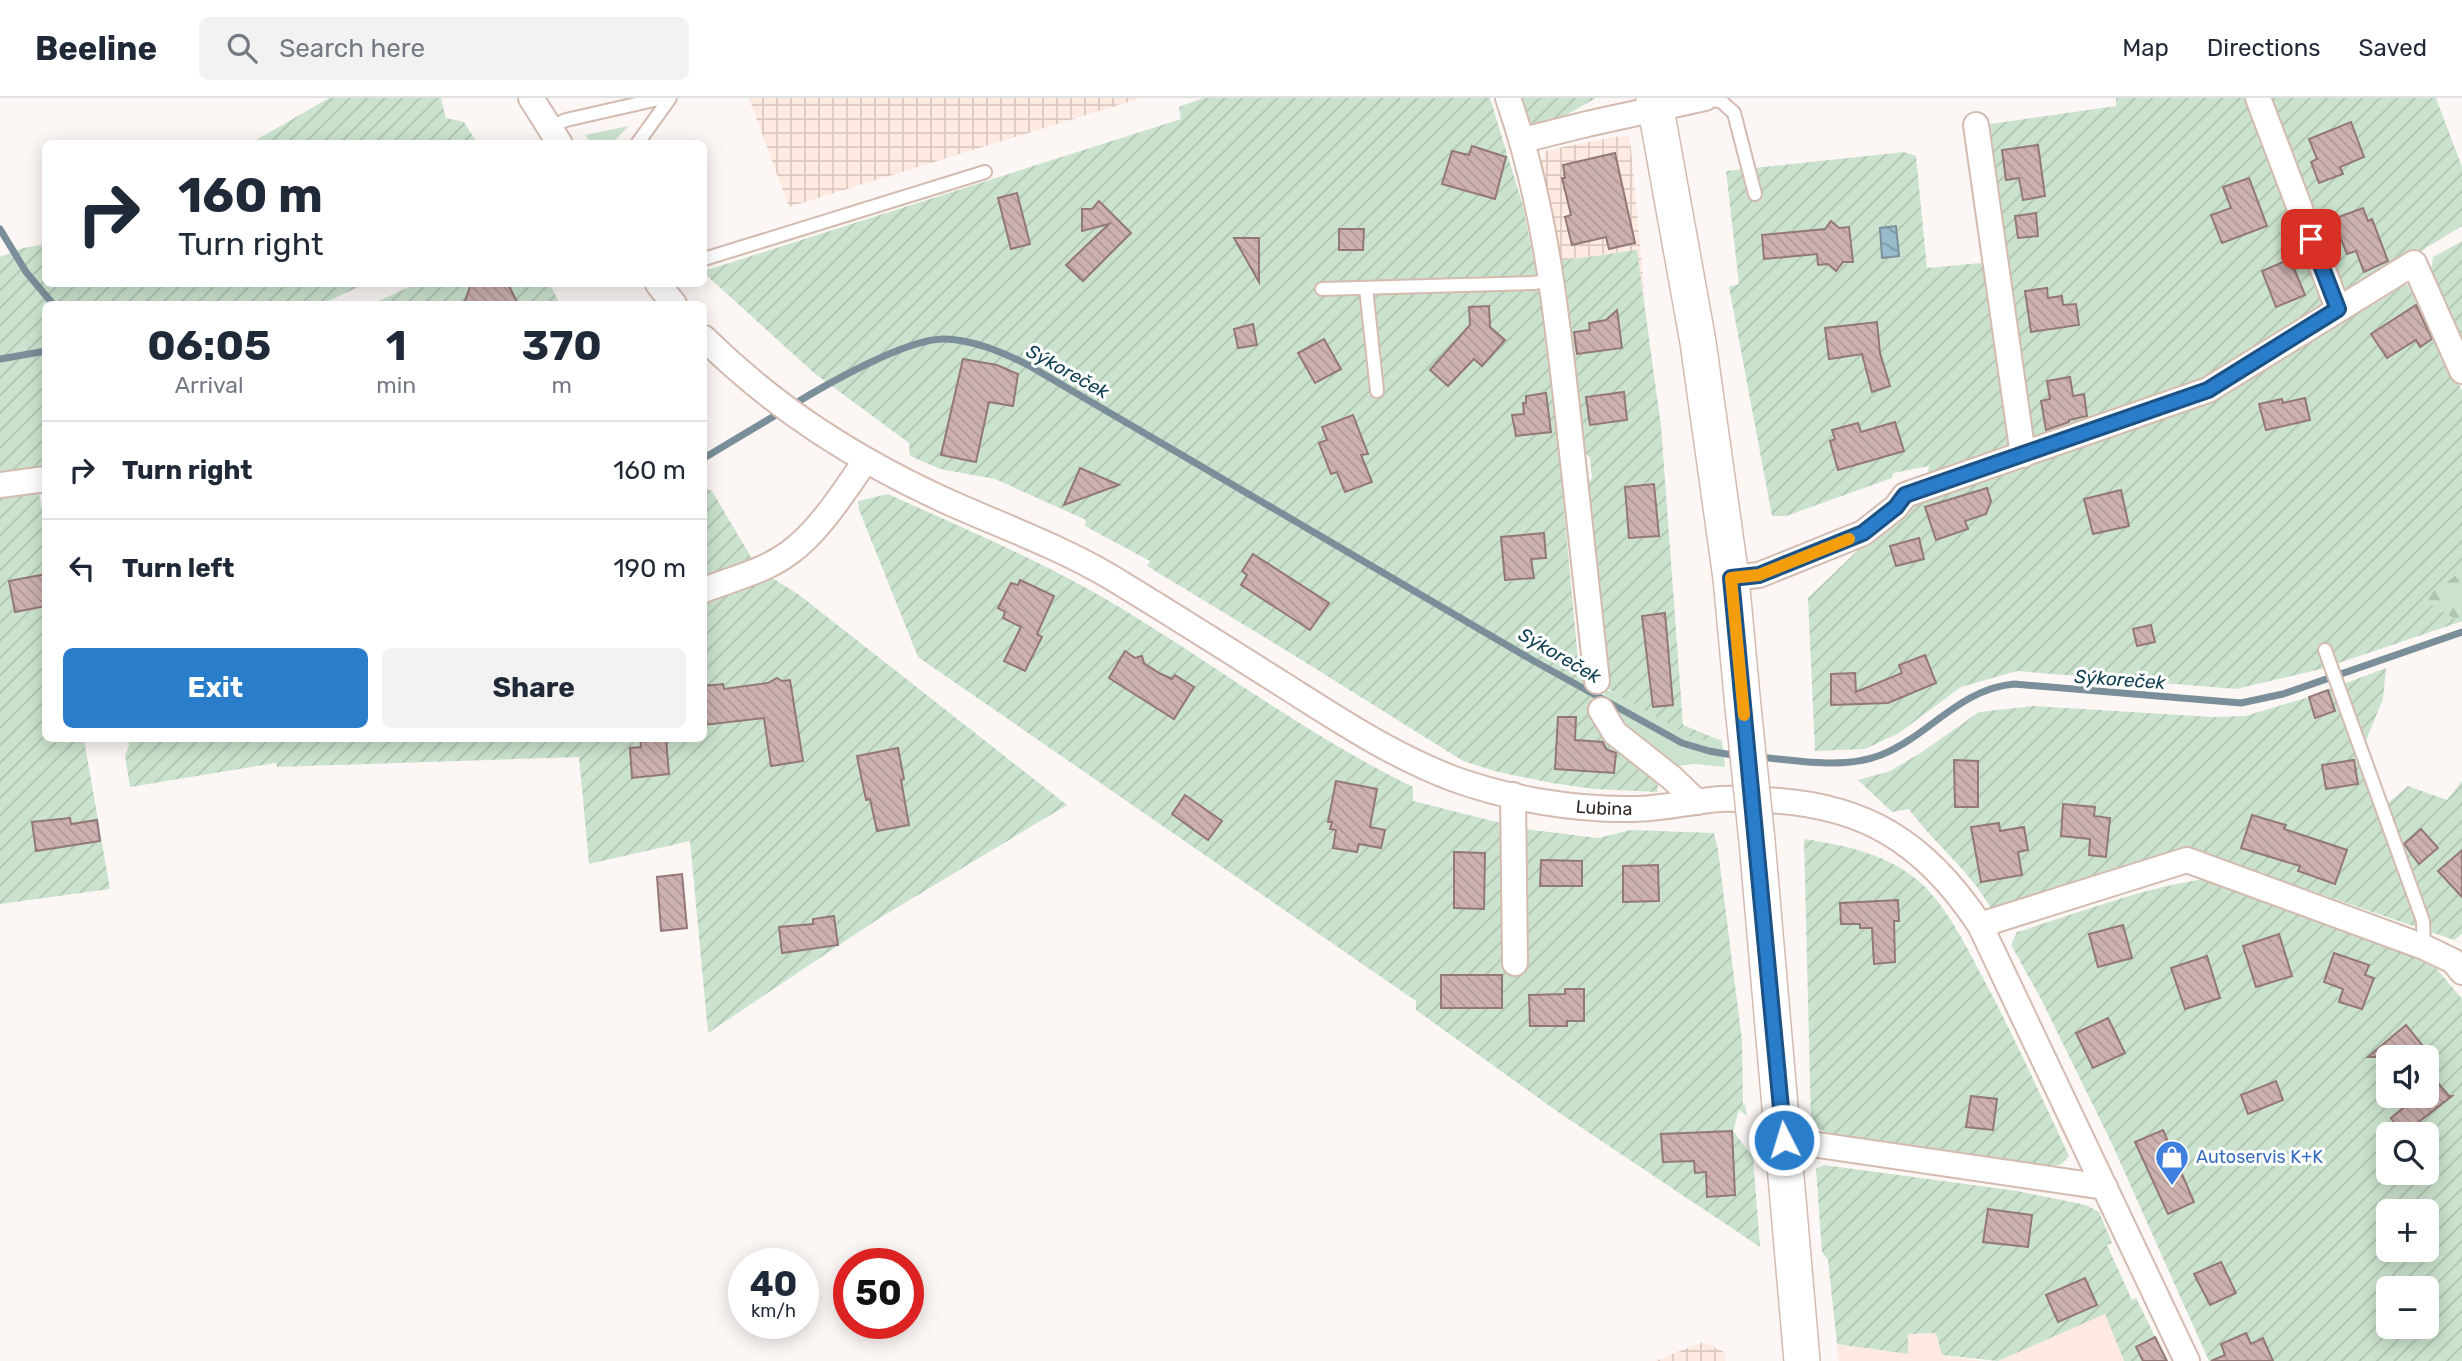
<!DOCTYPE html>
<html lang="en">
<head>
<meta charset="utf-8">
<style>
  :root { --surface:#fff; --page:#f2f2f3; --text:#1f2937; --muted:#747a83; --line:#e0e1e3; --accent:#297dcb }
  body { margin:0; font-family:Rubik,sans-serif; background:var(--page); color:var(--text); height:100vh; display:flex; flex-direction:column; font-size:26px; white-space:nowrap }
  * { box-sizing:border-box; margin:0 }
  p { font-size:23px; color:var(--muted) }
  .icon { flex:none; width:38px; height:38px; fill:none; stroke:currentColor; stroke-width:2; stroke-linecap:round; stroke-linejoin:round }
  .map { position:relative; flex:1; overflow:hidden }
  .panel { position:absolute; left:42px; top:203px; width:665px; height:441px; display:flex; flex-direction:column; background:var(--surface); border-radius:10px; box-shadow:0 4px 18px #0003 }
  .panel>* { flex:none }
  .banner { position:absolute; left:42px; top:42px; width:665px; height:147px; border-radius:10px; box-shadow:0 4px 18px #0003; background:#fff; color:var(--text); overflow:hidden }
  .controls { position:absolute; left:2376px; top:947px; display:grid; gap:14px }
  .controls a { display:grid; place-items:center; width:63px; height:63px; border-radius:10px; background:var(--surface); box-shadow:0 4px 18px #0003; font-size:35px }
  .speed { position:absolute; left:728px; top:1150px; display:flex; gap:14px; font-size:35px; font-weight:700; text-align:center }
  .speed>* { display:grid; place-content:center; width:91px; height:91px; border-radius:50%; background:var(--surface); box-shadow:0 4px 18px #0003; line-height:1 }
  .speed small { font-size:18px; font-weight:400 }
  .speed .limit { border:10px solid #d22; background:#fff; color:#111 }
  .pin { position:absolute; display:grid; place-items:center; width:60px; height:60px; color:#fff; margin:-30px; border-radius:14px; box-shadow:0 4px 10px #0006 }
  .me { position:absolute; width:77px; margin:-38px; rotate:355deg; stroke-linejoin:round; filter:drop-shadow(0 0 5px #0008) }
  .turn { display:flex; align-items:center; gap:24px; height:147px; padding:0 21px; font-size:32px }
  .turn .icon { width:91px; height:91px; stroke-width:2.5 }
  .turn b { display:block; font-size:49px; line-height:60px }
  .eta { display:flex; justify-content:space-evenly; align-items:center; height:119px; text-align:center }
  .eta b { font-size:42px; font-weight:700; line-height:49px }
  .primary-button { display:flex; gap:14px; margin-top:auto; padding:14px 21px }
  .primary-button a { flex:1; height:80px; border-radius:10px; background:var(--accent); color:#fff; font-size:28px; font-weight:700; line-height:80px; text-align:center }
  .primary-button a+a { background:var(--page); color:var(--text) }
  ul { padding:0; list-style:none }
  li { display:flex; align-items:center; gap:21px; height:98px; padding:0 21px; border-top:2px solid var(--line) }
  li div { flex:1 }
  li b { display:block; font-size:26px }
  li em { font-style:normal }
  header { display:flex; align-items:center; gap:42px; box-sizing:border-box; height:98px; padding:0 35px; background:var(--surface); border-bottom:2px solid var(--line) }
  header strong { font-size:33px }
  nav { display:flex; gap:38px; margin-inline-start:auto; font-size:24px }
  .search { width:490px; height:63px; background:var(--page); display:flex; align-items:center; gap:18px; box-sizing:border-box; padding:0 24px; border-radius:10px; color:var(--muted); font-size:26px }
  .map>svg:first-child { display:block }
</style>
</head>
<body>
<header>
<strong>Beeline</strong>
<div class="search"><svg class="icon" aria-label="search" viewBox="0 0 24 24"><circle cx="10" cy="10" r="6"/><path d="M15 15l6 6"/></svg>Search here</div>
<nav><a>Map</a><a>Directions</a><a>Saved</a></nav>
</header>
<div class="map">
<svg width="2462" height="1263" viewBox="0 0 2462 1263">
  <defs>
    <pattern id="industrial-grid" width="8" height="8" patternUnits="userSpaceOnUse" patternTransform="scale(1.75)"><rect width="8" height="8" fill="#feeae1"/><path d="M0 4h8M4 0v8" fill="none" stroke="#dac9c1"/></pattern>
    <pattern id="forest-firs" width="22" height="20" patternUnits="userSpaceOnUse" patternTransform="scale(1.75)"><rect width="22" height="20" fill="#cbe3ce"/><path d="M5 1l3.5 6h-7zM16 11l3.5 6h-7z" fill="#afc3b1"/></pattern>
    <pattern id="garden-furrows" width="10" height="10" patternUnits="userSpaceOnUse" patternTransform="scale(1.75)"><rect width="10" height="10" fill="#cbe3ce"/><path d="M-1 1l2-2M0 10L10 0M9 11l2-2" fill="none" stroke="#afc3b1"/></pattern>
    <pattern id="water-waves" width="16" height="10" patternUnits="userSpaceOnUse" patternTransform="scale(1.75)"><rect width="16" height="10" fill="#99bccc"/><path d="M0 5q4-4 8 0t8 0" fill="none" stroke="#7d99a5"/></pattern>
    <pattern id="building-back-hatch" width="6" height="6" patternUnits="userSpaceOnUse" patternTransform="scale(1.75)"><rect width="6" height="6" fill="#cdb1b0"/><path d="M-1 5l2 2M0 0l6 6M5-1l2 2" fill="none" stroke="#b09897"/></pattern>
  </defs>
  <rect width="100%" height="100%" fill="#fcf7f5"/>
  <!-- built -->
  <g fill="#feeae1">
    <path d="M2105 1215 2124 1263H1998Z"/>
    <path d="M1937 1235 1942 1257 1982 1263H1839L1837 1246 1908 1256V1236Z"/>
  </g>
  <!-- industrial -->
  <g fill="url(#industrial-grid)">
    <path d="M749 0H1141L789 109Z"/>
    <path d="M1629 38 1631 51 1645 202 1636 152 1558 163 1535 67 1546 58 1544 53 1613 39Z"/>
    <path d="M1703 1244 1724 1254 1726 1263H1655Z"/>
  </g>
  <!-- green -->
  <g fill="#cbe3ce">
    <path d="M629 28 612 45H591L585 37Z"/>
    <path d="M1604 591 1617 596 1695 640 1722 643 1725 669 1694 666 1677 668 1605 612Z"/>
  </g>
  <!-- forest -->
  <path fill="url(#forest-firs)" d="M2462 473V523L2460 524 2421 501Z"/>
  <!-- garden -->
  <g fill="url(#garden-furrows)" fill-rule="evenodd">
    <path d="M329 0H443L441 1 446 20 464 24 477 45H251Z"/>
    <path d="M1203 0H1490L1523 108 1540 193 1558 345 1579 573 1592 581 1598 627 1658 687 1657 694 1594 691 1552 685 1498 674 1463 663 1292 556 1147 468 1150 463 1085 428 1086 422 995 381 940 371 910 358 909 345 814 275 704 175V173L1181 21 1179 9Z"/>
    <path d="M1507 0H1596L1545 29 1520 22Z"/>
    <path d="M2116 0H2248L2323 200 2316 217 2267 248 2161 302 2031 348 1983 27 2116 8Z"/>
    <path d="M2269 0H2436L2462 69V128L2344 200Z"/>
    <path d="M1904 54 1916 58 1927 170 1991 164 2015 345 2005 354 1927 382 1929 368 1893 375 1892 380 1786 418H1772L1729 189 1739 186 1726 73Z"/>
    <path d="M2462 143V259L2430 180 2433 159Z"/>
    <path d="M45 146 46 186H365L322 206H46L45 372 0 379V159L23 150Z"/>
    <path d="M1637 152 1661 328 1683 627 1722 643 1695 641 1608 591 1586 388 1592 380 1590 360 1583 353 1558 163Z"/>
    <path d="M416 186H550L560 206H372Z"/>
    <path d="M2413 186 2462 293V473L2422 501 2460 524 2321 571 2236 591 2017 573 1961 589 1899 635 1865 651 1815 653 1808 500 1875 436 1918 398 2215 295 2371 203 2373 207 2405 187Z"/>
    <path d="M38 390 43 416H46V640L84 641 110 791 0 806V397Z"/>
    <path d="M704 390 712 393 754 464 704 486Z"/>
    <path d="M888 396C960 429 1035 460 1104 500 1208 561 1304 636 1413 689V703L1525 731 1598 740 1631 732 1714 735 1718 752 1742 942 1743 1007H1745L1747 1018 1739 1012 1733 1033 1753 1059 1760 1149 1558 1014 1416 912V903L918 559 859 412 858 403Z"/>
    <path d="M772 480 798 496 1067 707 875 823 708 935 690 743 589 766 579 659 277 669 276 665 130 689 125 658 129 647 128 640H704V505L736 495Z"/>
    <path d="M2386 570 2383 601 2363 650 2386 707 2408 688 2447 702 2462 683V836L2454 842 2198 754 1993 814C1972 774 1935 747 1909 711L1892 714 1858 682 1890 673 1919 656 1979 614 2034 608 2213 619 2245 618 2309 599Z"/>
    <path d="M1804 741C1846 747 1890 757 1922 786 1948 811 1966 848 1983 880 2014 938 2041 998 2069 1058L2062 1066 2049 1069 1830 1037 1811 1025Z"/>
    <path d="M2205 781 2430 863 2462 901V1263H2209L2112 1046 2041 901 2011 847 2017 834C2079 815 2141 790 2205 781ZM2389 959H2427V998H2389ZM2389 1036H2427V1074H2389ZM2389 1113H2427V1152H2389ZM2389 1190H2427V1228H2389Z"/>
    <path d="M1824 1067 2017 1093 2086 1107 2099 1114 2112 1145 2107 1147 2132 1202 2136 1200 2167 1263H2124L2105 1216 1998 1263 1942 1257 1936 1235 1908 1236V1256L1837 1246 1828 1162 1822 1154 1816 1071Z"/>
  </g>
  <!-- water -->
  <path fill="url(#water-waves)" stroke="#7a8f99" stroke-width="2" d="M1896 128 1899 158 1882 160 1880 130Z"/>
  <g fill="none" stroke-linecap="round" stroke-linejoin="round">
    <!-- stream -->
    <g stroke="#7a8f99" stroke-width="7">
      <path d="M0 131 26 174 53 206"/>
      <path d="M0 261 46 253"/>
      <path d="M791 308C825 287 907 240 945 241 974 242 1002 254 1028 267L1534 563 1682 645 1709 653 1738 658"/>
      <path d="M704 360 781 314"/>
      <path d="M1757 659C1797 662 1842 672 1881 657 1929 638 1959 591 2014 586L2241 605 2283 596 2462 534"/>
    </g>
  </g>
  <!-- building -->
  <g fill="url(#building-back-hatch)" stroke="#937877" stroke-width="2">
    <path d="M2351 24 2364 59 2340 69 2343 76 2319 85 2311 64 2317 61 2309 41Z"/>
    <path d="M2038 47 2045 98 2023 102 2019 80 2006 82 2002 52Z"/>
    <path d="M1472 48 1506 59 1495 101 1442 86 1452 53 1469 57Z"/>
    <path d="M1615 55 1635 145 1609 151 1606 139 1572 147 1565 119 1571 117 1562 80H1565L1563 67Z"/>
    <path d="M2249 80 2267 128 2222 145 2211 117 2231 110 2223 89Z"/>
    <path d="M1017 95 1030 146 1011 151 998 100Z"/>
    <path d="M1099 103 1131 135 1083 183 1066 167 1109 126 1082 133V111H1092Z"/>
    <path d="M2363 110 2368 123 2372 121 2388 163 2364 174 2356 153 2347 156 2333 121Z"/>
    <path d="M2036 115 2038 138 2018 140 2015 118Z"/>
    <path d="M1831 123 1839 130 1849 129 1853 164H1843L1836 173 1828 166 1818 167 1817 156 1764 161 1762 137 1825 131Z"/>
    <path d="M1339 131H1364L1363 152H1339Z"/>
    <path d="M1234 140H1259V184Z"/>
    <path d="M2290 161 2305 197 2276 209 2262 173Z"/>
    <path d="M471 186H508L518 206H464Z"/>
    <path d="M2047 190 2048 200 2062 198 2063 207 2076 206 2079 227 2031 234 2025 193Z"/>
    <path d="M2416 207 2432 241 2420 249 2416 242 2387 260 2371 236Z"/>
    <path d="M1489 208 1490 229 1505 242 1482 268 1474 261 1448 288 1430 272 1470 227 1469 209Z"/>
    <path d="M1617 212 1622 250 1577 256 1574 234 1590 232 1589 225 1606 222Z"/>
    <path d="M1877 224 1880 255 1890 288 1872 294 1862 256 1829 261 1825 230Z"/>
    <path d="M1253 226 1257 247 1238 250 1234 231Z"/>
    <path d="M1324 241 1341 271 1315 285 1298 255Z"/>
    <path d="M963 261 997 267 1018 276 1013 308 989 304 976 364 941 357Z"/>
    <path d="M2070 279 2073 298 2084 296 2087 318 2069 322V324L2046 332 2041 303 2050 301 2047 283Z"/>
    <path d="M1624 294 1627 322 1590 327 1586 299Z"/>
    <path d="M1546 295 1551 334 1516 338 1512 317 1524 316 1523 305H1526V298Z"/>
    <path d="M2305 300 2310 322 2266 332 2259 306 2282 301 2283 305Z"/>
    <path d="M1353 317 1368 356 1361 357 1372 384 1345 394 1337 374 1331 376 1319 345 1327 342 1322 329Z"/>
    <path d="M1895 324 1904 353 1838 372 1830 343 1835 341 1832 332 1858 325 1861 334Z"/>
    <path d="M1080 370 1119 387 1064 407Z"/>
    <path d="M1654 386 1659 438 1629 440 1625 389Z"/>
    <path d="M1987 390 1991 403 1986 416 1965 423 1968 431 1936 442 1925 409Z"/>
    <path d="M2121 392 2129 428 2093 436 2084 401Z"/>
    <path d="M1544 435 1546 460 1531 461 1534 480 1505 482 1501 439Z"/>
    <path d="M1919 440 1924 461 1896 468 1890 448Z"/>
    <path d="M1253 456 1329 505 1310 532 1241 487 1247 477 1242 473Z"/>
    <path d="M46 476V508L15 514 9 483Z"/>
    <path d="M1020 482 1054 498 1037 536 1042 539 1025 573 1004 563 1021 529 1003 520 1005 514 998 510 1011 485 1018 487Z"/>
    <path d="M1665 515 1673 607 1653 609 1642 518Z"/>
    <path d="M2151 527 2155 544 2137 548 2133 531Z"/>
    <path d="M1125 553 1135 560 1142 558 1144 565 1159 575 1172 581 1175 577 1194 589 1174 621 1109 580Z"/>
    <path d="M1925 557 1936 585 1888 605 1831 607V576L1855 575 1856 594 1902 575 1899 567Z"/>
    <path d="M777 580 782 583 790 582 803 663 771 668 764 620 704 627V588L723 586 724 591 768 585Z"/>
    <path d="M2328 592 2335 613 2315 620 2309 599Z"/>
    <path d="M1558 619H1576L1575 642 1603 644 1606 651 1616 655 1614 675 1555 671Z"/>
    <path d="M640 640H666L669 676 632 680 630 650 641 649Z"/>
    <path d="M898 650 904 681 901 682 909 727 877 733 870 701 866 702 857 658Z"/>
    <path d="M1954 662 1978 663V709H1955Z"/>
    <path d="M2354 662 2358 686 2326 691 2322 667Z"/>
    <path d="M1336 683 1377 691 1370 729 1385 732 1381 750 1359 746 1357 754 1333 750 1336 732 1330 731 1332 724H1328Z"/>
    <path d="M1185 697 1222 723 1208 742 1172 716Z"/>
    <path d="M2063 706 2095 709 2094 718 2110 720 2106 759 2089 757 2090 741 2061 738Z"/>
    <path d="M2252 717 2286 727 2284 731 2347 752 2335 786 2298 773 2300 768 2241 750Z"/>
    <path d="M70 720 71 726 97 722 100 743 36 753 32 724Z"/>
    <path d="M1999 725 2000 733 2024 729 2028 752 2018 754 2022 777 1981 784 1971 729Z"/>
    <path d="M2421 731 2438 750 2419 766 2404 746Z"/>
    <path d="M2462 752V799L2438 773Z"/>
    <path d="M1454 754 1485 755 1484 811 1454 810Z"/>
    <path d="M1541 762 1582 763V788H1540Z"/>
    <path d="M1658 767 1659 803 1623 804V768Z"/>
    <path d="M682 776 687 830 661 833 657 779Z"/>
    <path d="M1898 802 1899 823H1894L1895 864 1874 866 1872 830H1860V826H1841L1840 805Z"/>
    <path d="M834 818 838 847 782 855 779 829 813 826V821Z"/>
    <path d="M2123 827 2132 860 2098 869 2089 836Z"/>
    <path d="M2279 836 2292 878 2256 889 2243 848Z"/>
    <path d="M2334 855 2369 867 2365 877 2374 880 2362 911 2339 904 2343 891 2324 884Z"/>
    <path d="M2207 858 2220 900 2185 911 2171 870Z"/>
    <rect x="1441" y="877" width="61" height="33"/>
    <path d="M1565 891H1584V923H1567V928H1530L1529 897 1565 896Z"/>
    <path d="M2108 920 2125 955 2093 970 2076 935Z"/>
    <path d="M2406 927 2423 948 2410 959H2368Z"/>
    <path d="M2427 972 2449 998H2452L2403 1036 2391 1020 2418 998H2427Z"/>
    <path d="M2276 983 2283 1002 2248 1016 2241 997Z"/>
    <path d="M1971 998 1997 1001 1993 1032 1966 1029Z"/>
    <path d="M2163 1032 2194 1104 2168 1116 2135 1044Z"/>
    <path d="M1732 1033 1735 1097 1707 1099 1706 1074 1695 1075 1694 1063 1663 1064 1661 1036Z"/>
    <path d="M1988 1111 2032 1117 2028 1149 1983 1144Z"/>
    <path d="M2221 1164 2236 1195 2210 1207 2194 1176Z"/>
    <path d="M2085 1180 2097 1207 2058 1224 2046 1197Z"/>
    <path d="M2246 1235 2251 1246 2263 1240 2273 1263H2211L2225 1257 2221 1246Z"/>
    <path d="M2155 1239 2167 1263H2143L2136 1249Z"/>
  </g>
  <g fill="none" stroke-linecap="round" stroke-linejoin="round">
    <!-- lane casing -->
    <g stroke="#d4bbaf" stroke-width="16">
      <g id="lane">
        <path d="M1705 0 1722 4 1734 15 1755 96"/>
        <path d="M550 29 566 22 663 0"/>
        <path d="M637 46 670 0"/>
        <path d="M704 161 985 74"/>
        <path d="M1366 190 1377 293"/>
        <path d="M1322 191 1534 185 1551 182"/>
        <path d="M2325 552 2423 823 2424 849"/>
      </g>
    </g>
    <!-- street casing -->
    <g stroke="#d4bbaf" stroke-width="28">
      <g id="street">
        <path d="M531 0 560 46"/>
        <path d="M1508 0C1544 103 1556 210 1568 318 1578 407 1587 495 1597 583"/>
        <path d="M2258 0 2338 211"/>
        <path d="M1976 27 2023 357"/>
        <path d="M1523 42 1587 26 1705 0"/>
        <path d="M658 186 674 206"/>
        <path id="s1" d="M704 240C775 310 853 360 944 402 999 427 1056 447 1109 478 1167 513 1225 550 1282 586 1339 622 1391 657 1454 681 1510 701 1574 712 1633 711 1663 711 1691 703 1720 701 1734 700 1749 702 1764 702 1864 706 1925 744 1980 827L2187 1263"/>
        <path d="M0 387 46 381"/>
        <path d="M1731 480 1759 477 1863 435 1896 409 1905 397 2208 292 2414 165 2462 273"/>
        <path d="M704 492C732 481 765 473 789 455 819 434 845 392 866 362"/>
        <path d="M1601 612 1615 635 1672 680 1697 704"/>
        <path d="M1513 697 1515 865"/>
        <path d="M1980 827 2187 762 2424 849 2453 863 2462 874"/>
        <path d="M1784 1042 2105 1089"/>
      </g>
    </g>
    <!-- secondary casing -->
    <g stroke="#d4bbaf" stroke-width="38">
      <g id="secondary">
        <path d="M1654 0 1698 244 1731 480 1743 609"/>
        <path d="M1757 743 1802 1263"/>
      </g>
    </g>
    <!-- lane -->
    <use href="#lane" stroke="#fff" stroke-width="12"/>
    <!-- street -->
    <use href="#street" stroke="#fff" stroke-width="24"/>
    <!-- secondary -->
    <use href="#secondary" stroke="#fff" stroke-width="35"/>
    <!-- secondary-bridge casing -->
    <g stroke="#d4bbaf" stroke-width="38" stroke-linecap="butt">
      <path id="secondary-bridge" d="M1743 609 1757 743"/>
    </g>
    <!-- secondary-bridge -->
    <use href="#secondary-bridge" stroke="#fff" stroke-width="35"/>
  </g>
  <g fill="none" stroke-linecap="round" stroke-linejoin="round">
    <!-- route casing -->
    <g stroke="#1b5184" stroke-width="18">
      <path id="route" d="M1784 1042 1731 480 1759 477 1863 435 1896 409 1905 397 2208 292 2338 211 2311 141"/>
    </g>
    <!-- route -->
    <use href="#route" stroke="#297dcb" stroke-width="12"/>
    <!-- slow -->
    <path stroke="#f59e0b" stroke-width="12" d="M1744 617 1731 480 1759 477 1849 441"/>
  </g>
  <!-- icons -->
  <defs>
    <g id="shop-pin" transform="scale(1.75)"><path d="M0 17L-7.5 6A9.5 9.5 0 1 1 7.5 6Z" fill="#3f7fe0" stroke="#fff"/><path d="M-5-2.5h2.3a2.7 3.5 0 0 1 5.4 0H5L5.5 6h-11ZM-1.5-2.5h3a1.5 2.3 0 0 0-3 0Z" fill="#fff"/></g>
  </defs>
  <g fill-rule="evenodd">
    <use href="#shop-pin" x="2172" y="1059"/>
  </g>
  <g text-anchor="middle" stroke-width="6" stroke-linejoin="round" paint-order="stroke">
    <!-- street labels -->
    <g font-size="18" fill="#312723" stroke="#fff">
      <text dy="6" stroke="none"><textPath href="#s1" startOffset="1027">Lubina</textPath></text>
    </g>
    <!-- shop labels -->
    <g font-size="18" fill="#366cbe" stroke="#fff" text-anchor="start">
      <text x="2196" y="1065">Autoservis K+K</text>
    </g>
    <!-- water labels -->
    <g font-size="19" font-style="italic" fill="#114153" stroke="#fff">
      <text transform="translate(1068 273) rotate(29)" y="7">Sýkoreček</text>
      <text transform="translate(1560 557) rotate(30)" y="7">Sýkoreček</text>
      <text transform="translate(2120 581) rotate(4)" y="7">Sýkoreček</text>
    </g>
  </g>
</svg>
<div class="controls">
<a><svg class="icon" aria-label="sound" viewBox="0 0 24 24"><path d="M4 9h4l5-4v14l-5-4H4zM17 9q2 3 0 6"/></svg></a>
<a><svg class="icon" aria-label="search" viewBox="0 0 24 24"><circle cx="10" cy="10" r="6"/><path d="M15 15l6 6"/></svg></a>
<a>+</a>
<a>−</a>
</div>
<div class="speed"><div>40<small>km/h</small></div><div class="limit">50</div></div>
<div class="pin" style="left:2311px;top:141px;background:#d93025"><svg class="icon" aria-label="arrive" viewBox="0 0 24 24"><path d="M6 21V4h12l-3 4 3 4H6"/></svg></div>
<svg class="me" style="left:1784px;top:1042px" viewBox="-20 -20 40 40"><circle r="17" fill="#297dcb" stroke="#fff" stroke-width="3"/><path d="M0-11L8 9 0 5-8 9z" fill="#fff"/></svg>
<div class="banner">
<div class="turn"><svg class="icon" aria-label="right" viewBox="0 0 24 24"><path d="M7 20v-9h11M14 6l5 5-5 5"/></svg><div><b>160 m</b>Turn right</div></div>
</div>
<section class="panel">
<div class="eta">
<div><b>06:05</b><p>Arrival</p></div>
<div><b>1</b><p>min</p></div>
<div><b>370</b><p>m</p></div>
</div>
<ul>
<li><svg class="icon" aria-label="right" viewBox="0 0 24 24"><path d="M7 20v-9h11M14 6l5 5-5 5"/></svg><div><b>Turn right</b></div><em>160 m</em></li>
<li><svg class="icon" aria-label="left" viewBox="0 0 24 24"><path d="M17 20v-9H6M10 6l-5 5 5 5"/></svg><div><b>Turn left</b></div><em>190 m</em></li>
</ul>
<div class="primary-button"><a>Exit</a><a>Share</a></div>
</section>
</div>
</body>
</html>
